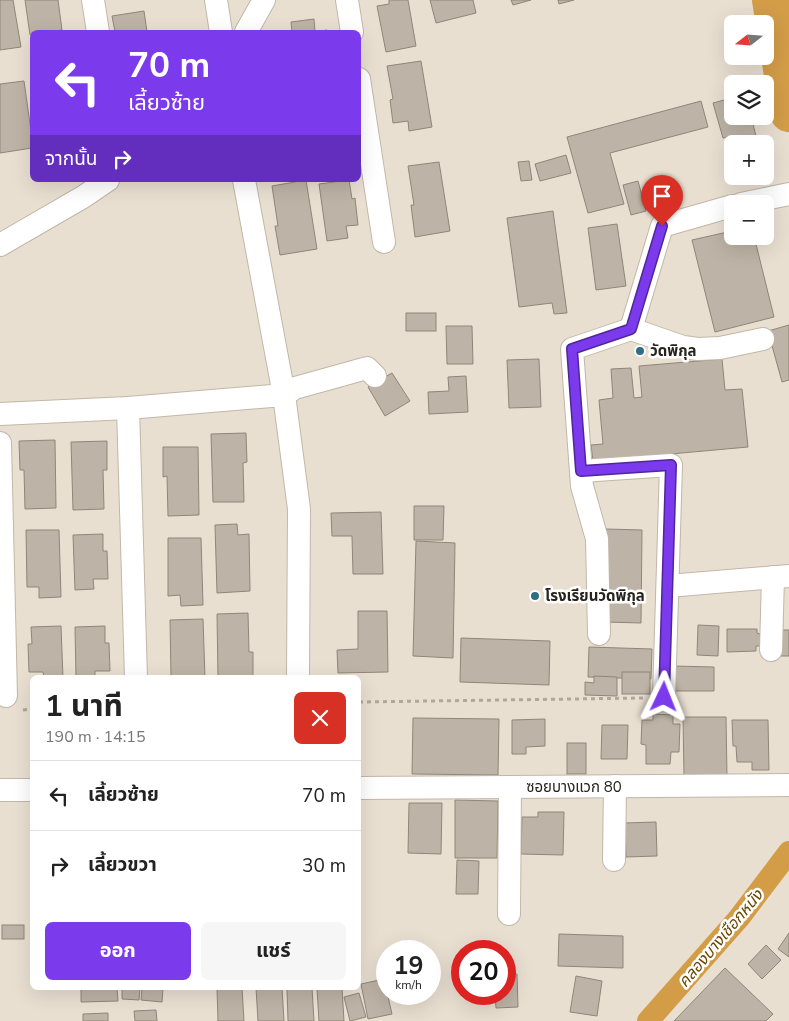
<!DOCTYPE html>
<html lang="th">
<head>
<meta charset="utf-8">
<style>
  :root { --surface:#fff; --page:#f6f6f6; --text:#222; --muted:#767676; --line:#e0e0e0; --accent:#7c3aed }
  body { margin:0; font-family:"Nunito Sans","Noto Sans Thai",sans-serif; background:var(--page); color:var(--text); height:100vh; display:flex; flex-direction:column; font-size:19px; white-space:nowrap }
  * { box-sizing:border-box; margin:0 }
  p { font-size:16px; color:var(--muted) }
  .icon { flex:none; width:28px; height:28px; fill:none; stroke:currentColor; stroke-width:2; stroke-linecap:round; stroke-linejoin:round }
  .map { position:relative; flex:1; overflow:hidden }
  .details { position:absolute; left:30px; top:675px; width:331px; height:315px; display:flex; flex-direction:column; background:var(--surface); border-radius:8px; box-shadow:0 5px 20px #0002 }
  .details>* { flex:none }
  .top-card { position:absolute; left:30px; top:30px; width:331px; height:152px; border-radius:8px; box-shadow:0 5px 20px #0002; background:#7c3aed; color:#fff; overflow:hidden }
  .needle { width:32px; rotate:253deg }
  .buttons { position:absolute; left:724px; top:15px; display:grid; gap:10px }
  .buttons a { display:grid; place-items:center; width:50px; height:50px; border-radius:8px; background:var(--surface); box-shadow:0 5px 20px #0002; font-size:25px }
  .speed { position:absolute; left:376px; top:940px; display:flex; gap:10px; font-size:25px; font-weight:700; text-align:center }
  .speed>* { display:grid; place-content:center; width:65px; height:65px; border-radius:50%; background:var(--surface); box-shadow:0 5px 20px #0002; line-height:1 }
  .speed small { font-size:12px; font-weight:400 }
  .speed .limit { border:8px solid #d22; background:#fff; color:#111 }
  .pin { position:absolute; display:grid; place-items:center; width:42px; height:42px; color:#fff; margin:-51px -21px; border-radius:50% 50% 50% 0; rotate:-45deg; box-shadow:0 0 5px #0007 }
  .pin .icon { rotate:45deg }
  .me { position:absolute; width:55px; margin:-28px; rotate:2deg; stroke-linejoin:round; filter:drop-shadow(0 0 4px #0008) }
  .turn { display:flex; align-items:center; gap:18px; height:105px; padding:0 15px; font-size:22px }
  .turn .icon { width:65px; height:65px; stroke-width:2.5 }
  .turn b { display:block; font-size:35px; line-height:42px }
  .then { display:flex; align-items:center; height:48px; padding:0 15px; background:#0003; gap:10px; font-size:19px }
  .round { display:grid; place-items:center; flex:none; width:52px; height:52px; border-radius:8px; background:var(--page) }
  .summary { display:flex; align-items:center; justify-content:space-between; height:85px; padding:0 15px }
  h1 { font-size:30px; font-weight:700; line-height:38px }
  .cta { display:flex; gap:10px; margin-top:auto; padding:10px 15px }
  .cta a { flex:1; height:58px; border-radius:8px; background:var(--accent); color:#fff; font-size:20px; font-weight:700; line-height:58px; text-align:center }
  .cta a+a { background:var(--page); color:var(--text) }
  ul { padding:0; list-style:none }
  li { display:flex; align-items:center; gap:15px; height:70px; padding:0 15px; border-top:1px solid var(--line) }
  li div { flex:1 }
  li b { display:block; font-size:19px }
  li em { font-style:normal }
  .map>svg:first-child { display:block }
</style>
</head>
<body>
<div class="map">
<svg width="789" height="1021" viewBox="0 0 789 1021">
  <rect width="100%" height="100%" fill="#e9dfd1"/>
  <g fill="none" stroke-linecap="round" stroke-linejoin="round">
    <!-- canal -->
    <path stroke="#d39d48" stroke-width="22" d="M648 1021 739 918 789 852"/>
    <!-- river -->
    <path stroke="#d39d48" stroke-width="38" d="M771 0 789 113"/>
  </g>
  <!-- building -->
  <g fill="#bdb3a6" stroke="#8f8679">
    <path d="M0 0H13L21 47 0 50Z"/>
    <path d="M25 0H58L62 30 46 32H32V34L30 35Z"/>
    <path d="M389 0H408L416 46 386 52 377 6 389 4Z"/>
    <path d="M430 0H473L476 13 436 23Z"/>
    <path d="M511 0H531L513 5Z"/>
    <path d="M558 0H574L559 4Z"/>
    <path d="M144 11 147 32H115L112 16Z"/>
    <path d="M314 19 315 32 327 30V32H292L291 22Z"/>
    <path d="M421 61 432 127 409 131 408 121 393 123 390 100 393 99 387 66Z"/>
    <path d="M24 81 32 138V148L0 153V84Z"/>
    <path d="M732 98V116H751L758 144H733L731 136 723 138 713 103Z"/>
    <path d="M701 101 708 127 610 153 624 204 588 213 567 137Z"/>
    <path d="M566 155 571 173 540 181 535 164Z"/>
    <path d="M529 161 532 180 521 181 518 162Z"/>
    <path d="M439 162 450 231 415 237 411 205H414L408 166Z"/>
    <path d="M306 180 317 249 280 255 275 226H278L272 186Z"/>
    <path d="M349 180 352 199 355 198 358 225 346 226 348 238 327 241 319 184Z"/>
    <path d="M638 181 646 211 631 215 623 185Z"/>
    <path d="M553 211 567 313 554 314 552 303 519 307 507 218Z"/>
    <path d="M617 224 626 286 596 290 588 228Z"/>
    <path d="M732 231V236H754L774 317 715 332 692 240Z"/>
    <rect x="406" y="313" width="30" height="18"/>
    <path d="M789 325V380L782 382 768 331Z"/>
    <path d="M446 326H472L473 364H447Z"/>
    <path d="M539 359 541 407 509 408 507 360Z"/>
    <path d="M722 359 725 390 742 389 748 447 593 461 591 445 603 444 599 400 613 398 611 369 631 368 634 398 642 397 639 366Z"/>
    <path d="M392 373 410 401 385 416 368 387Z"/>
    <path d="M466 376 468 412 429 414 428 392 449 391 448 377Z"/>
    <path d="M246 433 247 462 243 463 244 502H213L211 434Z"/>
    <path d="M55 440 56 508 25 509 24 470H20L19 441Z"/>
    <path d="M107 441V470H103L104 509 73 510 71 442Z"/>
    <path d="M163 447H198L199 515 168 516 167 476 163 477Z"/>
    <path d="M414 506H444L443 540H414Z"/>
    <path d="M381 512 383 574H353L352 536H332L331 513Z"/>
    <path d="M237 524 238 535 249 534 250 591 217 593 215 525Z"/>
    <path d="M606 529 642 530 641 623 605 622Z"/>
    <path d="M26 530H59L61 597 39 598V587H27Z"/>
    <path d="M103 534V551H107L108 579H93L94 589 75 590 73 535Z"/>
    <path d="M168 538H201L203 605 181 606 180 595 168 596Z"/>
    <path d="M416 541 455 543 453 658 413 656Z"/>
    <path d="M358 611H387L388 672 338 673 337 650 358 649Z"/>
    <path d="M248 613 249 652H253V678H218L217 614Z"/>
    <path d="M203 619 205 678 171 677 170 620Z"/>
    <path d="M698 625 719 626 718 656 697 655Z"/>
    <path d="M61 626 63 678H44L43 672H29L28 644H32L31 627Z"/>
    <path d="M105 626V643H109L110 671H95V678H76L75 627Z"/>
    <path d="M727 629H757V633L760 634 761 646H756V651L727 652Z"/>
    <path d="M777 630H789V656H776Z"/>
    <path d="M461 638 550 641 549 685 460 682Z"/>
    <path d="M589 647 652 649 651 679 588 677Z"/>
    <path d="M674 666 714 667V691H674Z"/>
    <rect x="622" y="672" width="28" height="22"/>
    <path d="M594 676 617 677V696L585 695V682L594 683Z"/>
    <path d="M653 714 673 715V724H680L679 752H671L670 764H646V745L641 744 642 720H653Z"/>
    <path d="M683 717H726L727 776H684Z"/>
    <path d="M413 718 499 719 498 775 412 774Z"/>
    <path d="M545 719V746L526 747V754H512V720Z"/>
    <path d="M732 720H768L769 770H752V762H737L736 746H733Z"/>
    <path d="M602 725H628L627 759H601Z"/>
    <rect x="567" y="743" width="19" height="31"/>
    <path d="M455 800 498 801 497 858H455Z"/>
    <path d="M409 803H442L441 854 408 853Z"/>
    <path d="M538 812H564L563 855 521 854 522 817H538Z"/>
    <path d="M656 822 657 856 626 857 625 823Z"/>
    <path d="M457 860 479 861 478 894H456Z"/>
    <rect x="2" y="925" width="22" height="14"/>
    <path d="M789 933V957L778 949Z"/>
    <path d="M559 934 623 936V968L558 966Z"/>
    <path d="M766 945 781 960 762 979 748 964Z"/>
    <path d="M725 968 773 1014 766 1021H674Z"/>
    <path d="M505 974H517L518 1007 496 1008 495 994H505Z"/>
    <path d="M576 976 602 981 597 1016 570 1012Z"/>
    <path d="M384 979 392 1014 368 1019 361 984Z"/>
    <path d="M85 988H117L118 1001 81 1002V989H85Z"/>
    <path d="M122 988H140L139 1000 122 999Z"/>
    <path d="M142 988H163L162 1002 141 1000Z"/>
    <path d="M217 988H242L244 1021H218Z"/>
    <path d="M256 988H282L284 1021H258Z"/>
    <path d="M287 988H312L314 1021H288Z"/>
    <path d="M317 988H342L344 1021H319Z"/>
    <path d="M359 993 366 1017 350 1021 344 997Z"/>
    <path d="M156 1010 157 1021H135L134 1011Z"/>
    <path d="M108 1013V1021H83V1014Z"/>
  </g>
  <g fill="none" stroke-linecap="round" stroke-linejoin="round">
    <!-- minor casing -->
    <g stroke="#c1b7a9" stroke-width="24">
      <g id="minor">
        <path d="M93 0 98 32"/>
        <path d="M216 0 221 32"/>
        <path d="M347 0 352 32"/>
        <path d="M246 32 264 0"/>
        <path d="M359 79 384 242"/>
        <path d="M244 180 284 395 299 509 298 678"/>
        <path d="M741 204 789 194"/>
        <path d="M0 245 83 197 108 180"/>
        <path d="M631 329 662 226 732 206"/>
        <path d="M128 408 136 678"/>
        <path d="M0 414 128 408 284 395 295 388 367 368 375 376"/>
        <path d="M0 443 6 696"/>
        <path d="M581 471 671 465 664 697"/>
        <path d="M668 586 789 576"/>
        <path d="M599 634 597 539 582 486 572 349 631 329 683 347 698 349 720 348 763 339"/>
        <path d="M771 650 773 577"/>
        <path d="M359 788 789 785"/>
        <path d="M0 790H32"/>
        <path d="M614 860 615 786"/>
        <path d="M509 914 510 787"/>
      </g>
    </g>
    <!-- path -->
    <g stroke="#aea79b" stroke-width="3" stroke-dasharray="4 4" stroke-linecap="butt">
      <path d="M359 702 643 698"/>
      <path d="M23 710 32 709"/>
    </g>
    <!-- minor -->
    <use href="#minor" stroke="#fff" stroke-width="22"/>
  </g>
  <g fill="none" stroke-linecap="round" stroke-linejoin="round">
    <!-- route casing -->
    <g stroke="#51269a" stroke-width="12">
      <path id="route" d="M662 226 631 329 572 349 581 471 671 465 664 697"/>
    </g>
    <!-- route -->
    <use href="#route" stroke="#7c3aed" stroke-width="9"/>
  </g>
  <!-- markers -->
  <g fill="#306c83" stroke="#fff" stroke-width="2">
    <circle cx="640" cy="351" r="5"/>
    <circle cx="535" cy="596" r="5"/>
  </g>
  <g text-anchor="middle" stroke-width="5" stroke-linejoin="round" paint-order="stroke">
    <!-- poi labels -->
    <g font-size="15" font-weight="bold" fill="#26231d" stroke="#fff" text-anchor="start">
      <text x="650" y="356">วัดพิกุล</text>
      <text x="545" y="601">โรงเรียนวัดพิกุล</text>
    </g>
    <!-- street labels -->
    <g font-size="15" fill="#26231d" stroke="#fff">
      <text x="574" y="792">ซอยบางแวก 80</text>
    </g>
    <!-- water labels -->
    <g font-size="16" font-style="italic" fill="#6a4600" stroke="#fff">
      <text transform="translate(720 938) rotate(-50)" y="6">คลองบางเชือกหนัง</text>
    </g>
  </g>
</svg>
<div class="buttons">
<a><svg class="needle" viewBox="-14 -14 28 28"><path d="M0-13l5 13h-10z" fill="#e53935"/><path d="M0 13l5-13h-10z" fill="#767676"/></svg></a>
<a><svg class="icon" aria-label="layers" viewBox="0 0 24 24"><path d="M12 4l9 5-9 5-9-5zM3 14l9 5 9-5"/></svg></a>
<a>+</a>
<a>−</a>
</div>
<div class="speed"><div>19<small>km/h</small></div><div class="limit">20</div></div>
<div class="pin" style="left:662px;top:226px;background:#d93025"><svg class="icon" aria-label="arrive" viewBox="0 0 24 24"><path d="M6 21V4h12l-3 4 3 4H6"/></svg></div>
<svg class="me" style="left:664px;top:697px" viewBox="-20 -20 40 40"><path d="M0-17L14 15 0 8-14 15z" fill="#7c3aed" stroke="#fff" stroke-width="4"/></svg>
<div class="top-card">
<div class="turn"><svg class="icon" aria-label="left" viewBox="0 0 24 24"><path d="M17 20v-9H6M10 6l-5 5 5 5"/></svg><div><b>70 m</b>เลี้ยวซ้าย</div></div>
<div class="then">จากนั้น<svg class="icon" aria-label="right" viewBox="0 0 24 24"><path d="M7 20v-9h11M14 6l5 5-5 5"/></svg></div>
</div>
<section class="details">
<div class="summary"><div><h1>1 นาที</h1><p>190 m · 14:15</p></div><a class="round" style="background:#d93025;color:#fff"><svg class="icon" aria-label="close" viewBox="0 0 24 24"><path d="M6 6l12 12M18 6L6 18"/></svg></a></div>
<ul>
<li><svg class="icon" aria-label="left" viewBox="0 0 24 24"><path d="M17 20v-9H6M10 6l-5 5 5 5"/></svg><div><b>เลี้ยวซ้าย</b></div><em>70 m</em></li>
<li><svg class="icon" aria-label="right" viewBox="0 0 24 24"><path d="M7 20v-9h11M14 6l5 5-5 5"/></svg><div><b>เลี้ยวขวา</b></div><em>30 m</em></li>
</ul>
<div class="cta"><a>ออก</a><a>แชร์</a></div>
</section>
</div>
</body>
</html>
